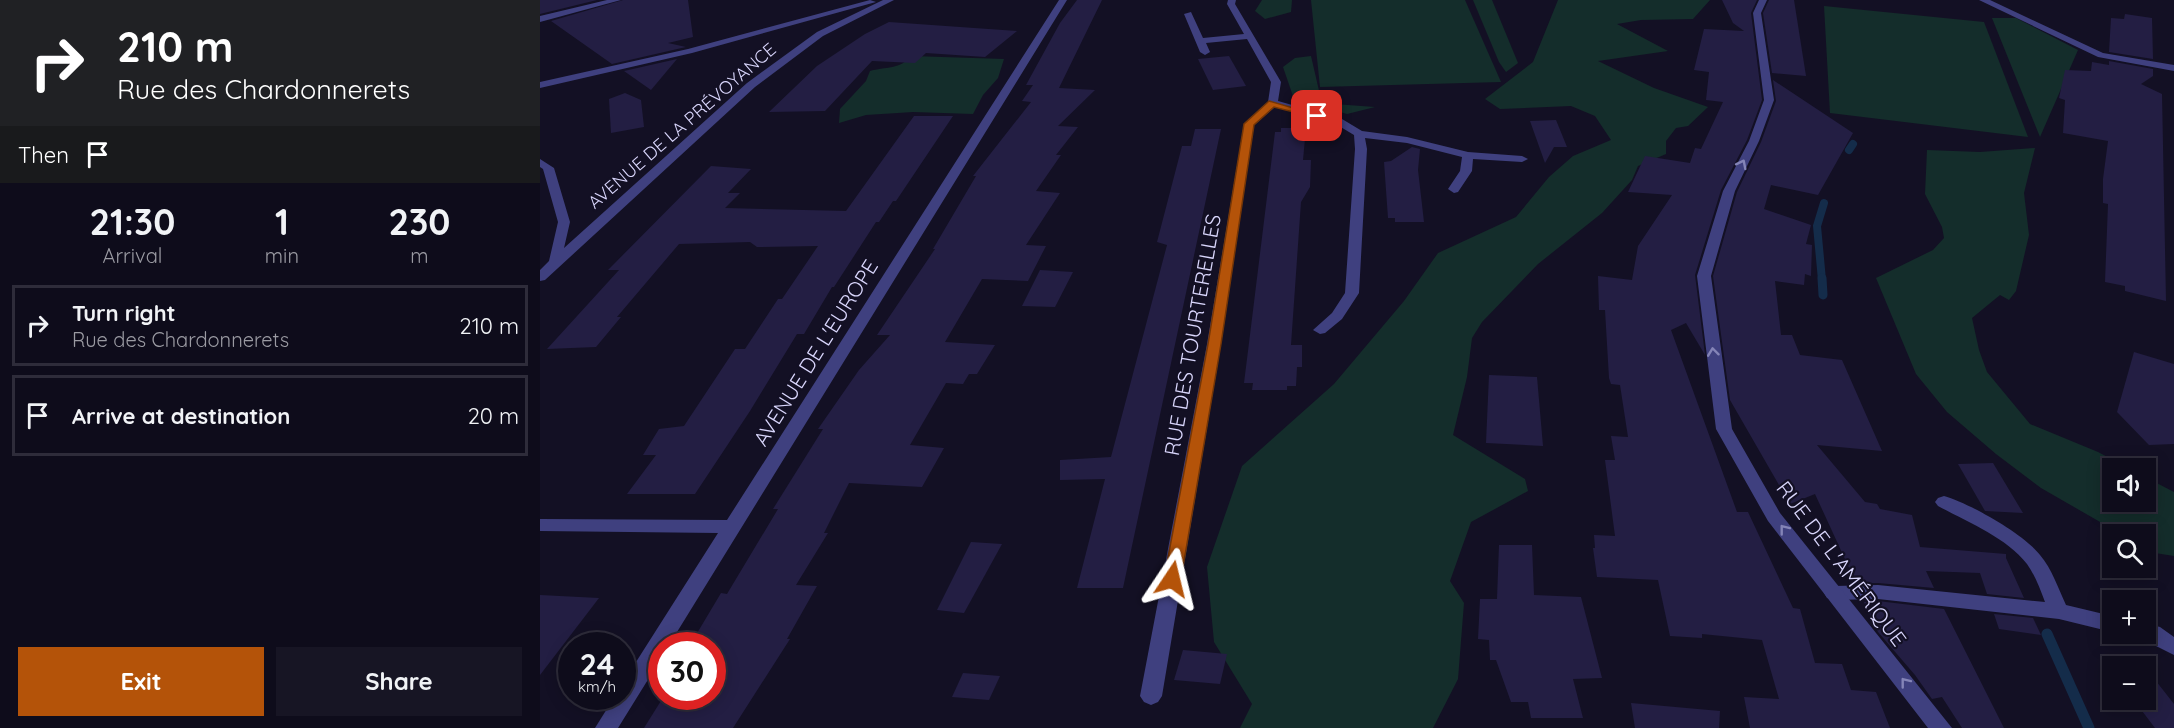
<!DOCTYPE html>
<html lang="en">
<head>
<meta charset="utf-8">
<style>
  :root { --surface:#0e0c1b; --page:#171524; --text:#f1f3f6; --muted:#9b9ba3; --line:#2e2c3a; --accent:#b45309 }
  body { margin:0; font-family:Quicksand,sans-serif; background:var(--page); color:var(--text); height:100vh; display:flex; flex-direction:column; font-size:22px; white-space:nowrap }
  * { box-sizing:border-box; margin:0 }
  p { font-size:20px; color:var(--muted) }
  .icon { flex:none; width:33px; height:33px; fill:none; stroke:currentColor; stroke-width:2; stroke-linecap:round; stroke-linejoin:round }
  .map { position:relative; flex:1; overflow:hidden }
  .details { display:flex; flex-direction:column; background:var(--surface); width:540px }
  .details>* { flex:none }
  .top-card { background:#202124; color:#fff; overflow:hidden }
  .tools { position:absolute; left:1562px; top:458px; display:grid; gap:12px }
  .tools a { display:grid; place-items:center; width:54px; height:54px; border-radius:0px; background:var(--surface); box-shadow:0 3px 15px #0003,0 0 0 2px var(--line); font-size:30px }
  .speed { position:absolute; left:18px; top:632px; display:flex; gap:12px; font-size:30px; font-weight:700; text-align:center }
  .speed>* { display:grid; place-content:center; width:78px; height:78px; border-radius:50%; background:var(--surface); box-shadow:0 3px 15px #0003,0 0 0 2px var(--line); line-height:1 }
  .speed small { font-size:15px; font-weight:400 }
  .speed .limit { border:9px solid #d22; background:#fff; color:#111 }
  .pin { position:absolute; display:grid; place-items:center; width:51px; height:51px; color:#fff; margin:-26px; border-radius:12px; box-shadow:0 3px 9px #0006 }
  .me { position:absolute; width:66px; margin:-33px; rotate:10deg; stroke-linejoin:round; filter:drop-shadow(0 0 4px #0008) }
  .turn { display:flex; align-items:center; gap:21px; height:126px; padding:0 18px; font-size:27px }
  .turn .icon { width:78px; height:78px; stroke-width:2.5 }
  .turn b { display:block; font-size:42px; line-height:51px }
  .then { display:flex; align-items:center; height:57px; padding:0 18px; background:#0003; gap:12px; font-size:22px }
  .eta { display:flex; justify-content:space-evenly; align-items:center; height:102px; text-align:center }
  .eta b { font-size:36px; font-weight:800; line-height:42px }
  .button { display:flex; gap:12px; margin-top:auto; padding:12px 18px }
  .button a { flex:1; height:69px; border-radius:0px; background:var(--accent); color:#fff; font-size:24px; font-weight:800; line-height:69px; text-align:center }
  .button a+a { background:var(--page); color:var(--text) }
  ul { padding:0; list-style:none }
  li { display:flex; align-items:center; gap:18px; height:81px; margin:0 12px 9px; padding:0 6px; border:3px solid var(--line); border-radius:0px }
  li div { flex:1 }
  li b { display:block; font-size:22px }
  li em { font-style:normal }
  main { display:flex; flex:1; min-height:0 }
  .map>svg:first-child { display:block }
</style>
</head>
<body>
<main>
<section class="details">
<div class="top-card">
<div class="turn"><svg class="icon" aria-label="right" viewBox="0 0 24 24"><path d="M7 20v-9h11M14 6l5 5-5 5"/></svg><div><b>210 m</b>Rue des Chardonnerets</div></div>
<div class="then">Then<svg class="icon" aria-label="arrive" viewBox="0 0 24 24"><path d="M6 21V4h12l-3 4 3 4H6"/></svg></div>
</div>
<div class="eta">
<div><b>21:30</b><p>Arrival</p></div>
<div><b>1</b><p>min</p></div>
<div><b>230</b><p>m</p></div>
</div>
<ul>
<li><svg class="icon" aria-label="right" viewBox="0 0 24 24"><path d="M7 20v-9h11M14 6l5 5-5 5"/></svg><div><b>Turn right</b><p>Rue des Chardonnerets</p></div><em>210 m</em></li>
<li><svg class="icon" aria-label="arrive" viewBox="0 0 24 24"><path d="M6 21V4h12l-3 4 3 4H6"/></svg><div><b>Arrive at destination</b></div><em>20 m</em></li>
</ul>
<div class="button"><a>Exit</a><a>Share</a></div>
</section>
<div class="map">
<svg width="1634" height="728" viewBox="0 0 1634 728">
  <rect width="100%" height="100%" fill="#131024"/>
  <!-- green -->
  <g fill="#142d2b">
    <path d="M722 0H752L751 12 725 19 715 11Z"/>
    <path d="M771 0H925L961 82 780 87Z"/>
    <path d="M933 0H952L978 63 966 72 959 62Z"/>
    <path d="M1018 0H1170L1153 19 1101 20 1077 24 1128 51 1058 61 1114 88 1168 107 1148 126 1136 128 1126 141V154L1098 166 1092 180 1062 213 998 264 942 322 932 338 927 377 913 435 985 479 988 491 931 522 910 581 924 603 918 679 893 728H700L712 704 674 642 667 567 702 466 794 384 864 301 898 253 976 217 1009 177 1033 156 1071 140 1055 116 1031 106 960 109 945 99 993 62Z"/>
    <path d="M1284 6 1444 22 1488 137 1290 113Z"/>
    <path d="M1452 18H1476L1538 50 1500 137Z"/>
    <path d="M371 56 464 59 458 78 443 95 433 114 373 112 326 115 299 123 300 109 326 81 330 71C344 67 362 69 371 56Z"/>
    <path d="M771 56 780 95 794 104 835 107 807 114 754 99 743 67 755 58Z"/>
    <path d="M1495 148 1484 193 1489 235 1476 291 1469 300 1460 295 1432 318 1439 350 1447 372 1490 424 1558 452 1588 468H1572V501H1605V477L1634 492V556L1615 553 1605 547V534H1581L1501 488 1456 454 1407 412 1376 374 1336 278 1393 250 1404 238 1402 227 1385 194 1387 150 1440 152Z"/>
  </g>
  <g fill="none" stroke-linecap="round" stroke-linejoin="round">
    <!-- stream-far2 -->
    <g stroke="#142c4a" stroke-width="8">
      <path d="M1309 150 1313 144"/>
      <path d="M1282 280 1277 226 1284 203"/>
    </g>
    <!-- stream-far1 -->
    <path stroke="#142c4a" stroke-width="9" d="M1282 278 1283 295"/>
    <!-- stream -->
    <path stroke="#142c4a" stroke-width="11" d="M1507 634 1549 728"/>
  </g>
  <!-- building -->
  <g fill="#231e43">
    <path d="M0 0H57L0 14Z"/>
    <path d="M83 0H148L153 37 128 43 146 47 72 64 11 21Z"/>
    <path d="M537 0H562L519 88 555 90 518 126 538 127 516 155H521L496 191 520 193 486 245 506 246 488 281 442 279 405 342 455 345 437 374H429L423 384 406 383 370 445 404 448 382 487 309 483 284 533H288L256 585 277 586 247 639H250L193 728H104L124 696H172V645H150L181 593 187 594 238 509H233L283 429H278L319 370 350 335H337L395 249H393L436 176H433L491 102 482 101 493 85H486L520 23Z"/>
    <path d="M1182 0H1217L1211 13 1222 100 1207 140 1181 190 1155 275 1165 355 1146 323 1131 330 1197 512H1208L1253 608 1260 609 1275 663 1302 664 1311 690 1336 692 1350 728H1210L1204 697 1239 699 1222 640 1162 634V638L1130 636 1118 580 1057 577 1053 548H1055L1054 535 1075 536 1065 460H1075L1071 436 1088 437 1080 385 1071 384 1069 378 1065 310H1059L1058 276 1092 280 1098 246 1132 195 1088 192 1105 156 1150 163 1155 148 1161 149 1183 102 1166 100 1169 72 1154 70 1164 29 1204 31 1193 23Z"/>
    <path d="M1229 0H1254L1266 76 1232 73 1223 13Z"/>
    <path d="M1585 14 1612 18 1613 59 1569 52 1571 18 1584 19Z"/>
    <path d="M349 22 477 31 445 57 386 53 375 63 332 61 285 111 229 112 277 66 325 34Z"/>
    <path d="M689 56 706 86 673 90 658 59Z"/>
    <path d="M137 59 111 90 84 71Z"/>
    <path d="M1569 61 1613 69V76L1601 84 1622 94 1626 301 1585 291V286L1565 282 1568 204 1563 203V179L1568 141 1523 133 1525 100 1519 98 1525 70 1551 71 1552 62 1569 65Z"/>
    <path d="M1233 80 1313 133 1278 195 1231 185 1224 209 1271 225 1266 244 1272 245 1271 276 1265 274 1264 285 1235 281 1241 335H1252L1260 355 1302 360 1342 451 1277 445 1325 502 1337 504 1340 509 1372 515 1380 547 1466 554V558L1484 598 1447 594 1440 573 1386 571 1394 588 1338 583H1316L1275 494 1250 504 1190 400 1173 276 1197 192 1221 142 1236 101Z"/>
    <path d="M85 93 101 100 104 127 71 133 69 99Z"/>
    <path d="M374 116H413L356 201H353L339 222H336L294 287H292L264 334H257L210 411 155 494H87L116 455H103L119 429 144 426 195 349H205L238 299H242L278 246 217 247 210 242 139 244 77 317H81L56 347 7 349 79 270H68L171 166 211 169 188 193H200L185 208 306 211Z"/>
    <path d="M1016 120 1027 147H1014L1005 163 990 121Z"/>
    <path d="M741 128H766L763 160H771L770 187 761 202 751 345H762V367H757L756 386H747V390H712L713 383H704L708 351 735 132H741Z"/>
    <path d="M655 129H681L583 588H537L565 479 520 480V460L571 457 627 245 617 242 642 146H651Z"/>
    <path d="M872 147 880 149 878 170 884 222H855V218H848L844 162 851 161Z"/>
    <path d="M500 270 533 272 515 307 482 306Z"/>
    <path d="M1594 352 1634 364V444L1609 445 1577 412Z"/>
    <path d="M949 375 997 377 1003 446 946 443Z"/>
    <path d="M1453 463 1483 513 1445 511 1418 464Z"/>
    <path d="M431 542 462 544 424 613 397 610Z"/>
    <path d="M959 545H992L994 595 1041 597 1062 678 1033 679 1043 718H991L988 702H971L956 660H950L949 640 938 639 940 599H957Z"/>
    <path d="M0 595 59 598 0 675Z"/>
    <path d="M1338 601 1404 609 1464 728H1422L1402 697 1392 699 1375 675 1338 632 1324 602Z"/>
    <path d="M1454 614 1493 618 1501 635 1459 629Z"/>
    <path d="M643 650 687 654 680 684 634 680Z"/>
    <path d="M1605 667 1634 704V728H1615L1593 699H1605Z"/>
    <path d="M423 673 460 676 449 700 412 697Z"/>
    <path d="M1091 703 1180 711 1179 728H1095Z"/>
  </g>
  <g fill="none" stroke-linecap="round" stroke-linejoin="round">
    <!-- lane -->
    <g fill="#3f407f" fill-rule="evenodd">
      <path d="M1404 496C1429 503 1484 534 1500 555 1512 569 1518 588 1526 605L1572 616V632L1519 619 1338 599 1294 600 1287 598 1284 593 1287 588 1294 586 1338 585 1505 602C1500 589 1495 575 1487 564 1466 537 1427 522 1398 506L1395 502 1398 498Z"/>
      <path d="M1605 623 1620 627 1634 637V655L1598 637 1596 633H1605Z"/>
    </g>
    <!-- street -->
    <g fill="#3f407f" fill-rule="evenodd">
      <path d="M67 0H81L0 22V16Z"/>
      <path d="M330 0 336 2 152 53 0 88V82L148 49Z"/>
      <path d="M343 0H354L283 36 215 87 5 280 0 281V270L9 261 18 222 3 169 0 167V159L14 168 30 222 24 248 207 83 277 32Z"/>
      <path d="M519 0H527L129 645H122V657L78 728H55L75 696H82V684L178 533 0 531V519L187 520Z"/>
      <path d="M688 0H696L695 4 741 82 738 101 802 119 822 131 867 137 928 152 982 156 988 159 982 162 933 159 932 171 918 192 914 193 908 189 920 171 922 157 867 143 825 138 827 149 819 293 802 319 785 333 780 334 773 330 792 313 805 293 815 149 814 135 794 123 735 107 714 125 681 344 622 696 618 702 611 705 604 702 600 696 667 344 704 124 728 102 731 82 707 39 666 43 670 52 665 55 660 52 644 14 651 12 663 38 704 34 687 4Z"/>
      <path d="M1219 0H1227L1221 13 1234 100 1219 141 1195 191 1171 276 1192 429 1240 513 1412 728H1388L1228 521 1176 429 1157 276 1183 191 1209 141 1224 100 1213 13Z"/>
      <path d="M1439 0H1450L1563 53 1634 65V71L1558 57Z"/>
    </g>
  </g>
  <!-- one-way arrows -->
  <defs><path id="oneway-chevron" d="M-2-3.5L2.5 0L-2 3.5" fill="none" stroke-width="1.6" stroke-linecap="round" stroke-linejoin="round" transform="scale(1.5)"/></defs>
  <g stroke="#8484b7">
    <use href="#oneway-chevron" transform="translate(1202 164) rotate(-63)"/>
    <use href="#oneway-chevron" transform="translate(1173 352) rotate(-97)"/>
    <use href="#oneway-chevron" transform="translate(1244 529) rotate(-128)"/>
    <use href="#oneway-chevron" transform="translate(1365 682) rotate(-128)"/>
  </g>
  <!-- route -->
  <path fill="#b45309" stroke="#753606" stroke-width="1.5" d="M729 101 781 116 777 118 734 107 714 125 681 344 641 579 638 583 632 585 626 583 624 579 668 344 704 124Z"/>
  <g text-anchor="middle" stroke-width="4.5" stroke-linejoin="round" paint-order="stroke">
    <!-- far-street labels -->
    <g font-size="18" fill="#d9d6fc" stroke="#131024">
      <text transform="translate(142 126) rotate(-41)" y="6">AVENUE DE LA PRÉVOYANCE</text>
    </g>
    <!-- street labels -->
    <g font-size="21" fill="#d9d6fc" stroke="#131024">
      <text transform="translate(653 335) rotate(-80)" y="7">RUE DES TOURTERELLES</text>
      <text transform="translate(276 353) rotate(-58)" y="7">AVENUE DE L'EUROPE</text>
      <text transform="translate(1301 564) rotate(53)" y="7">RUE DE L'AMÉRIQUE</text>
    </g>
  </g>
</svg>
<div class="tools">
<a><svg class="icon" aria-label="sound" viewBox="0 0 24 24"><path d="M4 9h4l5-4v14l-5-4H4zM17 9q2 3 0 6"/></svg></a>
<a><svg class="icon" aria-label="search" viewBox="0 0 24 24"><circle cx="10" cy="10" r="6"/><path d="M15 15l6 6"/></svg></a>
<a>+</a>
<a>−</a>
</div>
<div class="speed"><div>24<small>km/h</small></div><div class="limit">30</div></div>
<div class="pin" style="left:777px;top:116px;background:#d93025"><svg class="icon" aria-label="arrive" viewBox="0 0 24 24"><path d="M6 21V4h12l-3 4 3 4H6"/></svg></div>
<svg class="me" style="left:632px;top:579px" viewBox="-20 -20 40 40"><path d="M0-17L14 15 0 8-14 15z" fill="#b45309" stroke="#fff" stroke-width="4"/></svg>
</div>
</main>
</body>
</html>
